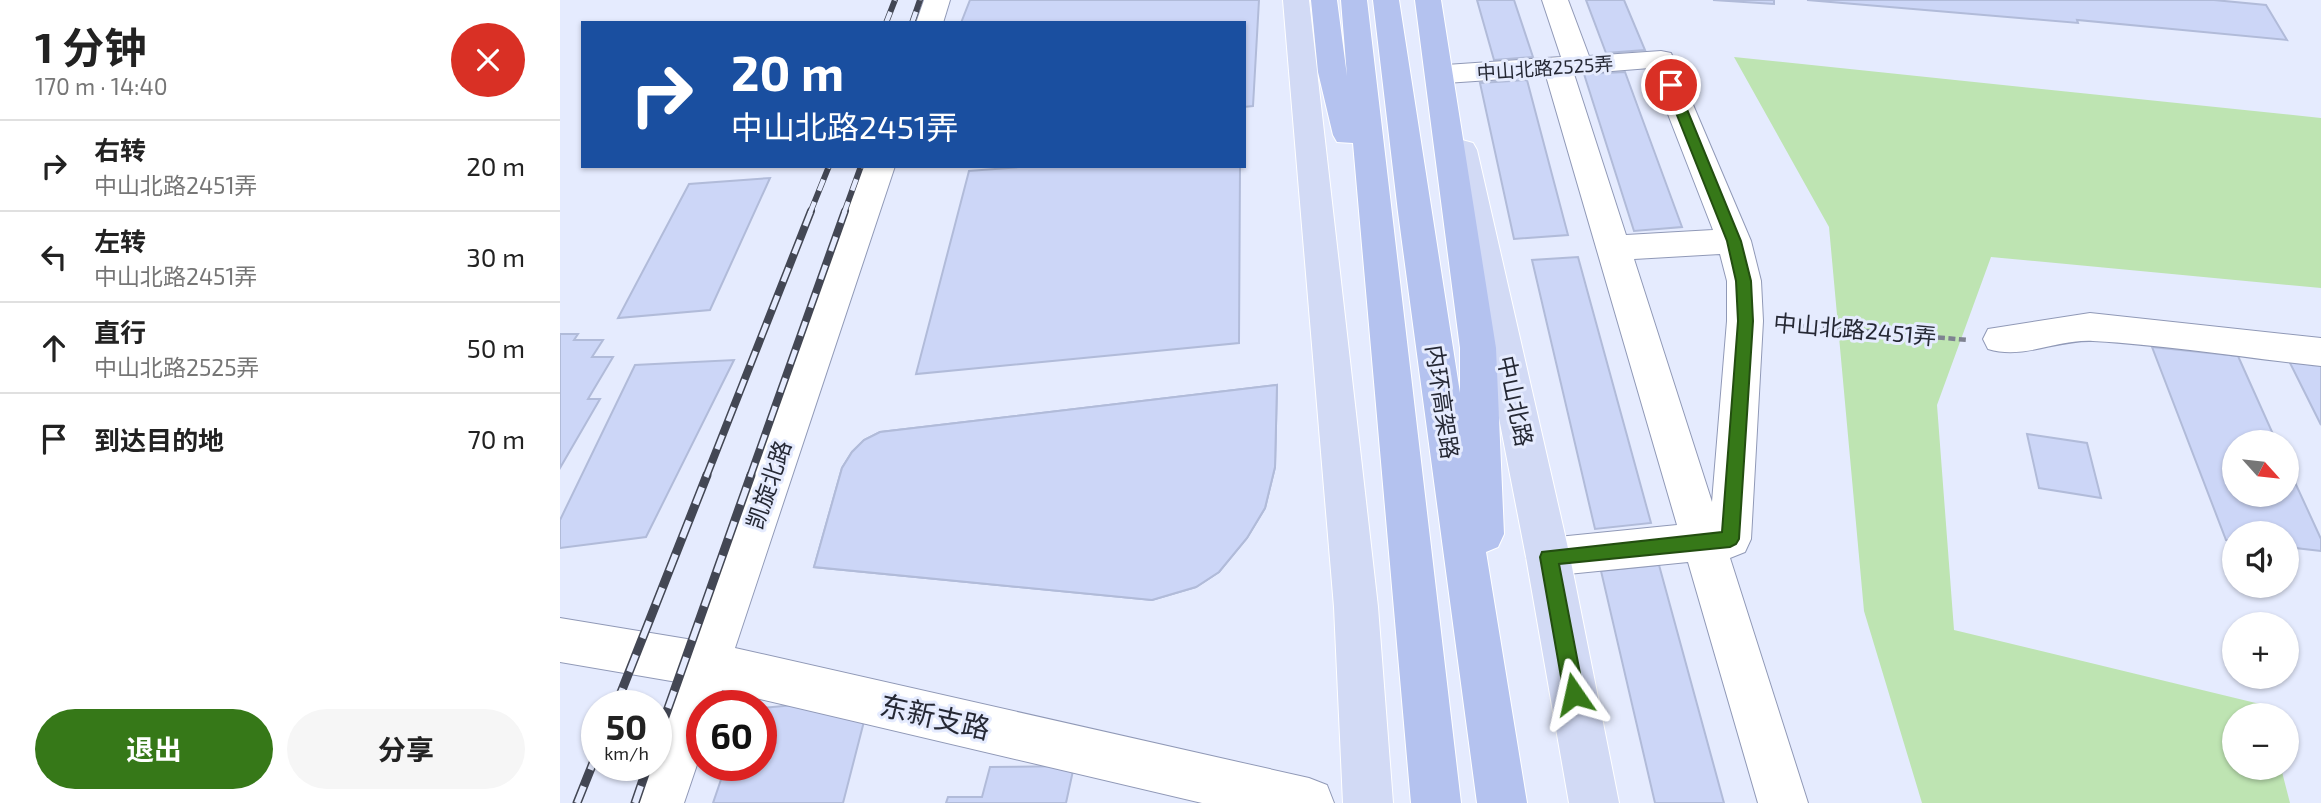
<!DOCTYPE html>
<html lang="zh">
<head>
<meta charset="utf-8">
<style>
  :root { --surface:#fff; --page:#f6f6f6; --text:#222; --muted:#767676; --line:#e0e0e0; --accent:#367818 }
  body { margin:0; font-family:"Exo 2","Noto Sans SC",sans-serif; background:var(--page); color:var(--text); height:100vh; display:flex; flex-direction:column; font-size:26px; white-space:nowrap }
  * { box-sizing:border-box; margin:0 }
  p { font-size:23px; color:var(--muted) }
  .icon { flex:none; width:38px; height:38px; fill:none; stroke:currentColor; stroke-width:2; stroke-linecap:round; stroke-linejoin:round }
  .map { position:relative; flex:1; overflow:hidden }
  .details { display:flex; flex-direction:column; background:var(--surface); width:560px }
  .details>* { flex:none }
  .hud { position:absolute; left:21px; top:21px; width:665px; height:147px; border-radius:0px; box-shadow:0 2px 5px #0004; background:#1a4fa0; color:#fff; overflow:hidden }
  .needle { width:46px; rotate:117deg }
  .tools { position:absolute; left:1662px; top:430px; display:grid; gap:14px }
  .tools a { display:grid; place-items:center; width:77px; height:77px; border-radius:50%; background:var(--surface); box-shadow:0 2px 5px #0004; font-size:35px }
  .speed { position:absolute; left:21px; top:690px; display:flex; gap:14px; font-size:35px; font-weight:700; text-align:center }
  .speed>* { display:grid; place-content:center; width:91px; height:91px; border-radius:50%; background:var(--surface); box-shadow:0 2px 5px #0004; line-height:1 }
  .speed small { font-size:18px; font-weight:400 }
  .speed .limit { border:10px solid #d22; background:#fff; color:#111 }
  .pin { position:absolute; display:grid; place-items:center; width:60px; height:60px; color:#fff; margin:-30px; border:4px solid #fff; border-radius:50%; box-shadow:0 2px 7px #0007 }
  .me { position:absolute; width:77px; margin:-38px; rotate:349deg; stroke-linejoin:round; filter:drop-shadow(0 0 5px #0008) }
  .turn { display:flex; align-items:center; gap:24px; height:147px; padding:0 35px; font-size:32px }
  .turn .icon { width:91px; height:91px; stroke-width:2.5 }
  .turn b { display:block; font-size:49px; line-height:60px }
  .round { display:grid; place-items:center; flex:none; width:74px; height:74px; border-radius:37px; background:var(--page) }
  .overview { display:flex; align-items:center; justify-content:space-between; height:119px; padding:0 35px }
  h1 { font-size:42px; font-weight:700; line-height:52px }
  .button { display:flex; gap:14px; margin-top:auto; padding:14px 35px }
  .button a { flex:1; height:80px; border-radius:42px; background:var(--accent); color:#fff; font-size:28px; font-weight:700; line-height:80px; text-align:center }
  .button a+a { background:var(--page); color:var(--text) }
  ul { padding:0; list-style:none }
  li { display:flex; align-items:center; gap:21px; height:91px; padding:0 35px; border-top:2px solid var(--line) }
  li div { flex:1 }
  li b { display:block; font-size:26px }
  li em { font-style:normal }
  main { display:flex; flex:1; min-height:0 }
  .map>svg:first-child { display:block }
</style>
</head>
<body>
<main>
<section class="details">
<div class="overview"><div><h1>1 分钟</h1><p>170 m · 14:40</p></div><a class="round" style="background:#d93025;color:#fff"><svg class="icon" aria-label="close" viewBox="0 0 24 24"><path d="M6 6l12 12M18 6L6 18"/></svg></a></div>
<ul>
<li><svg class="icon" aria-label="right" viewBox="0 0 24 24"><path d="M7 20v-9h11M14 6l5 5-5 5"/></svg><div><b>右转</b><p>中山北路2451弄</p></div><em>20 m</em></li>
<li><svg class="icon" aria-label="left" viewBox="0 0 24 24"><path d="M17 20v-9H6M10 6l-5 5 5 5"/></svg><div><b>左转</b><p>中山北路2451弄</p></div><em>30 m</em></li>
<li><svg class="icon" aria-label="ahead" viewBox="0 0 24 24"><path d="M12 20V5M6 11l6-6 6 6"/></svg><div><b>直行</b><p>中山北路2525弄</p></div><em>50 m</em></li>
<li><svg class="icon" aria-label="arrive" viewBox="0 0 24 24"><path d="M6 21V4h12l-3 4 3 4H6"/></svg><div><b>到达目的地</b></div><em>70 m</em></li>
</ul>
<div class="button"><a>退出</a><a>分享</a></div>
</section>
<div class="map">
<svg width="1761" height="803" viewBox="0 0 1761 803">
  <rect width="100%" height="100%" fill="#e5ebfe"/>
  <!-- green -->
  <path fill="#bee4b2" d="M1174 57 1761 118V288L1431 257 1377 405 1394 630 1704 705 1707 716H1675V768H1721L1730 803H1362L1304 611 1269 227Z"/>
  <!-- building -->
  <g fill="#ccd6f7" stroke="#b1bbd9" stroke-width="2">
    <path d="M410 0H699L693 106 684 107V23H401Z"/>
    <path d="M917 0H954L973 57 934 60Z"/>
    <path d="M1026 0H1064L1085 50 1046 53Z"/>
    <path d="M1153 0H1214V4Z"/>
    <path d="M1247 0H1654L1706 5 1727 40 1517 20 1518 23Z"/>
    <path d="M1065 72 1122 227 1074 231 1024 74Z"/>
    <path d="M967 80 1008 235 954 239 920 83Z"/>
    <path d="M473 166H680L679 343 356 374 409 171Z"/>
    <path d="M210 178 150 310 58 318 129 184Z"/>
    <path d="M1018 257 1091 523 1035 529 972 260Z"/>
    <path d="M0 334H18L14 340H43L32 357H53L28 399H40L0 468Z"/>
    <path d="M1592 347 1678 356 1717 443H1675V495H1727V465L1761 539V551L1727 547V534H1675V541L1666 540Z"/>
    <path d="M174 360 86 537 0 548V520L75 365Z"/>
    <path d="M1729 361 1761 364V425Z"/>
    <path d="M717 385 715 467 705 508 687 538 659 572 636 587 592 600 254 567 282 468 292 452 304 440 320 432Z"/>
    <path d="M717 385 715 467 705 508 687 538 659 572 636 587 592 600 254 567 282 468 292 452 304 440 320 432Z"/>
    <path d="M1467 434 1527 443 1541 498 1479 488Z"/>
    <path d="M1099 565 1164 803H1095L1041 571Z"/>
    <path d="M310 698 283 803H153L166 765H201V708Z"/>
    <path d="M514 766 506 803H386L388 797H422L430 767Z"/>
  </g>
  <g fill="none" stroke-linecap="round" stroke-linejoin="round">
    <!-- minor casing -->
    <g stroke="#9099b7" stroke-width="2">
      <g id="minor">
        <path d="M364 0H390L383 23H356Z"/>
        <path d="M982 0H1008L1029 56 1101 51 1111 53 1191 241 1201 281 1203 321 1191 539 1185 552 1170 558 1248 803H1198L1128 562 988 576 973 571 966 557 973 543 988 538 1117 525 986 76 886 83 876 80 872 74 876 68 886 65 1001 57ZM1090 68 1153 230 1066 235 1014 74ZM1160 254 1167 281V321L1152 502 1074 259Z"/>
        <path d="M303 166H335L175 648 749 778 767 785 774 803H642L162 690 157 705H142V750L124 803H74L87 765H96V740L117 682 0 662V618L133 640Z"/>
        <path d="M1530 313 1761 338V366C1686 358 1608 345 1533 341 1497 339 1464 360 1428 349L1423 339 1428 329Z"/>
      </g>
    </g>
    <!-- major casing -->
    <g stroke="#fff" stroke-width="2">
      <g id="major">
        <path d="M723 0H749L818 607 833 803H783L774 607Z"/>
        <path d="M902 140 913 143 917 150 1010 557 1059 803H1009L966 557 887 150 891 143Z"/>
      </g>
    </g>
    <!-- highway casing -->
    <g stroke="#fff" stroke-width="2">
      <g id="highway">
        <path d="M751 0H777L787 76 781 0H807L901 803H851L793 143 777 142 773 135 758 72Z"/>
        <path d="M813 0H839L900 393V348L855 0H881L936 348 944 534 938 547 926 552 967 803H917L838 212Z"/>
      </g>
    </g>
    <!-- path -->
    <path stroke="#7e8291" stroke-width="4.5" stroke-dasharray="7 3.5" stroke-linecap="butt" d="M1221 324 1408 340"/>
    <!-- minor -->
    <use href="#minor" fill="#fff" fill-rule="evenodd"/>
    <!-- major -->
    <use href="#major" fill="#d2daf5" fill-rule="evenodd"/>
    <!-- highway -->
    <use href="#highway" fill="#b4c2ef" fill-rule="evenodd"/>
    <!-- rail-far2 casing -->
    <g stroke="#434754" stroke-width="6">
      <g id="rail-far2">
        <path d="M326 23 335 0"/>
        <path d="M352 23 360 0"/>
        <path d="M250 213 269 166"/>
        <path d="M284 213 301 166"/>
      </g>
    </g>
    <!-- rail-far1 casing -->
    <g stroke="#434754" stroke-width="8">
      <g id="rail-far1">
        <path d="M146 477 251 211"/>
        <path d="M190 477 285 211"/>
      </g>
    </g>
    <!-- rail casing -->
    <g stroke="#434754" stroke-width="9">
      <g id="rail">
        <path d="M56 705 147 475"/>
        <path d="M96 742 191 475"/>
        <path d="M17 803 37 753"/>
        <path d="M75 803 88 765"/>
      </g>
    </g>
    <!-- rail-far2 -->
    <use href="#rail-far2" stroke="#e5ebfe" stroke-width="4.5" stroke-dasharray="12" stroke-linecap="butt"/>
    <!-- rail-far1 -->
    <use href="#rail-far1" stroke="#e5ebfe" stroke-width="5" stroke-dasharray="15" stroke-linecap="butt"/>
    <!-- rail -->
    <use href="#rail" stroke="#e5ebfe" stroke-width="6" stroke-dasharray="18" stroke-linecap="butt"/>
  </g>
  <!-- route -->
  <path fill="#367818" stroke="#234e10" stroke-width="2" d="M1111 82 1117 85 1181 241 1191 281 1193 321 1179 539 1176 544 1170 547 999 564 1024 694 1021 700 1014 703 1007 700 1004 694 980 557 982 552 1162 532 1178 321 1176 281 1167 241 1105 85Z"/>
  <g text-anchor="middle" stroke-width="6" stroke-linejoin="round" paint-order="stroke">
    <!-- far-street labels -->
    <g font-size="19" fill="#252834" stroke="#e5ebfe">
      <text transform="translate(985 68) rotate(-4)" y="7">中山北路2525弄</text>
    </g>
    <!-- street labels -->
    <g font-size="23" fill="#252834" stroke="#e5ebfe">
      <text transform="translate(1295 330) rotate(5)" y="8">中山北路2451弄</text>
      <text transform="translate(955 401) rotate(78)" y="8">中山北路</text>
      <text transform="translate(882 402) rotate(82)" y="8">内环高架路</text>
      <text transform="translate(209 485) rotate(-71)" y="8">凯旋北路</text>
    </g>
    <!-- near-street labels -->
    <g font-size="28" fill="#252834" stroke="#e5ebfe">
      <text transform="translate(375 717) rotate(13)" y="10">东新支路</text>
    </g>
  </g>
</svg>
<div class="tools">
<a><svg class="needle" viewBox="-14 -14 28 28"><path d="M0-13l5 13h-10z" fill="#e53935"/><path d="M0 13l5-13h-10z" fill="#767676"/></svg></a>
<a><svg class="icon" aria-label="sound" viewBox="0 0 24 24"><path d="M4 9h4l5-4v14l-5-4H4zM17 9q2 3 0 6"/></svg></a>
<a>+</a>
<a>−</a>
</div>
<div class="speed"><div>50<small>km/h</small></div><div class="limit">60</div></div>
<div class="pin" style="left:1111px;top:85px;background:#d93025"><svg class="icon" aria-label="arrive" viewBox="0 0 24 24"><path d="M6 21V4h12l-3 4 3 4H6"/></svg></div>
<svg class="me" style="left:1014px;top:694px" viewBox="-20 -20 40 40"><path d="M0-17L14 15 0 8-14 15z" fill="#367818" stroke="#fff" stroke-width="4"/></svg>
<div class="hud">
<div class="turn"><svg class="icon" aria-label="right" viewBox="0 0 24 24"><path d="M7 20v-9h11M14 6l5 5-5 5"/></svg><div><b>20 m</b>中山北路2451弄</div></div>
</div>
</div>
</main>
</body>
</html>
